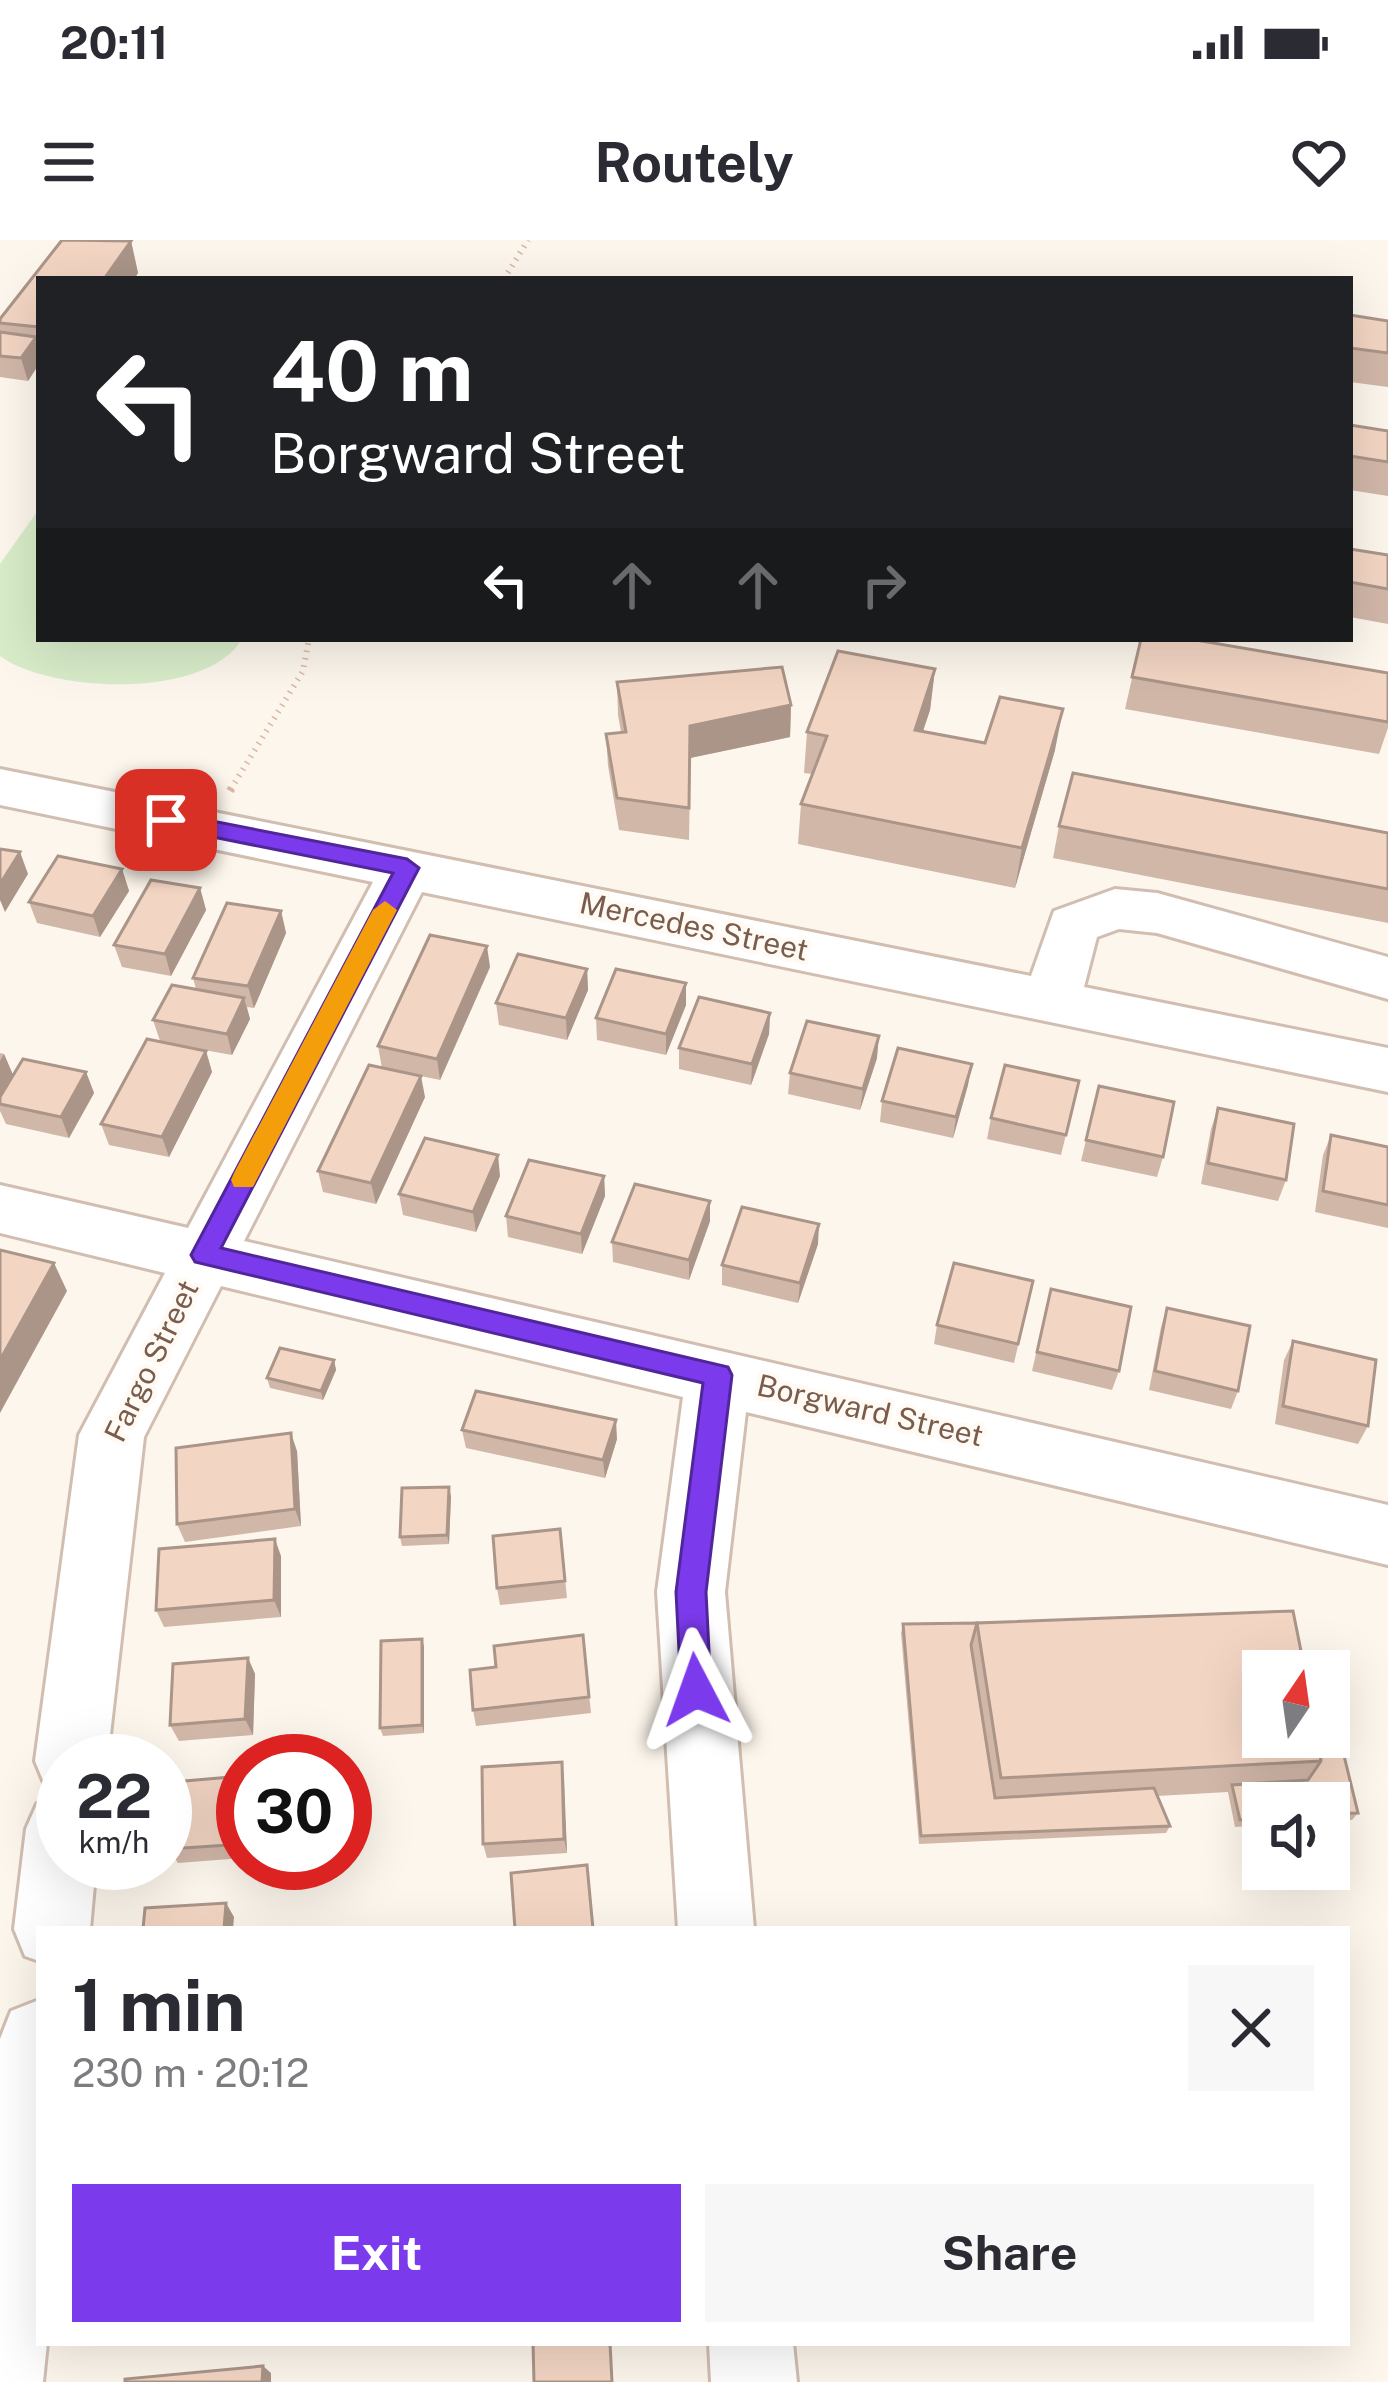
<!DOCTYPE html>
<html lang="en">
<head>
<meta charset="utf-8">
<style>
  :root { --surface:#fff; --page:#f7f7f7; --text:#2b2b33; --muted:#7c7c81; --accent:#7c3aed }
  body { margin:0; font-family:"Public Sans",sans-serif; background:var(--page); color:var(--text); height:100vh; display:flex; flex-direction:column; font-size:45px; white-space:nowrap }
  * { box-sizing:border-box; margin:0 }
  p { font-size:39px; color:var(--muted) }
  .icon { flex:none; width:66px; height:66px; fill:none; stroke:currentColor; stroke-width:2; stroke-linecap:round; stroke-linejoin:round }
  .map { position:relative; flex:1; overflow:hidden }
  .drawer { position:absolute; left:36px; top:1686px; width:1314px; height:420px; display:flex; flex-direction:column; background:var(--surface); border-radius:0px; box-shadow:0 12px 48px #0002 }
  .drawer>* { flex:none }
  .top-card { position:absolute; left:36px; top:36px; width:1317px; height:366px; border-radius:0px; box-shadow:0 12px 48px #0002; background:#202124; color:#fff; overflow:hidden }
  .needle { width:78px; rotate:13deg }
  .controls { position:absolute; left:1242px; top:1410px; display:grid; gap:24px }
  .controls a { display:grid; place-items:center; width:108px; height:108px; border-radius:0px; background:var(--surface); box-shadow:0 12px 48px #0002; font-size:60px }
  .speed { position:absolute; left:36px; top:1494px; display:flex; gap:24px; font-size:60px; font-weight:700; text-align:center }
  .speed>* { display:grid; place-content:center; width:156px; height:156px; border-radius:50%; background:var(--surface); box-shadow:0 12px 48px #0002; line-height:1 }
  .speed small { font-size:30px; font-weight:400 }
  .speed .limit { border:18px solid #d22; background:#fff; color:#111 }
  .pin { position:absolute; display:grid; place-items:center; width:102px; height:102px; color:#fff; margin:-51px; border-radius:24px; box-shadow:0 6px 18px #0006 }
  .me { position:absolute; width:132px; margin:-66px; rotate:356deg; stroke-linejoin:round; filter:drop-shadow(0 0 9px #0008) }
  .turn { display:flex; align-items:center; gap:42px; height:252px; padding:0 36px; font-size:54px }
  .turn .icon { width:156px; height:156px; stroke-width:2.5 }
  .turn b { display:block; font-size:84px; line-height:102px }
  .lanes { display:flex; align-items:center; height:114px; padding:0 36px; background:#0003; justify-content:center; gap:60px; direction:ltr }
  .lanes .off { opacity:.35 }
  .round { display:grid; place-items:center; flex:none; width:126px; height:126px; border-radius:0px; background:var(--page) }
  .summary { display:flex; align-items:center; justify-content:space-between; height:204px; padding:0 36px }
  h1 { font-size:72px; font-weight:700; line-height:90px }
  .button { display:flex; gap:24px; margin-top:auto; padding:24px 36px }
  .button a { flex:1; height:138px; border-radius:0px; background:var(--accent); color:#fff; font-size:48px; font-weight:700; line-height:138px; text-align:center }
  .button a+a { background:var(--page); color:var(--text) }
  .status { display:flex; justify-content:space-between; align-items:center; height:84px; padding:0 60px; background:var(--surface); direction:ltr }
  .status svg { height:33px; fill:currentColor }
  header { display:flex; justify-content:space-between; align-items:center; height:156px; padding:0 36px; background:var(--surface); font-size:54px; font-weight:700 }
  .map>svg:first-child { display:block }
</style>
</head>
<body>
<div class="status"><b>20:11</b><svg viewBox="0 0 49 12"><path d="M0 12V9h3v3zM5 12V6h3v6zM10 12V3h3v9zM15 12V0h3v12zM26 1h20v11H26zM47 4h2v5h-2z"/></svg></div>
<header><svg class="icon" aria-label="menu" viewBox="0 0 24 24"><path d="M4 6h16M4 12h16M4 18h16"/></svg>Routely<svg class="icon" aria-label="heart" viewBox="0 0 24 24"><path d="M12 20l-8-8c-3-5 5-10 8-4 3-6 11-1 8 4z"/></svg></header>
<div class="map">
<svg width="1388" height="2142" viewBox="0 0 1388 2142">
  <rect width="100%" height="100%" fill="#fdf6ec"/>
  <!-- green -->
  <path fill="#d8ecc9" d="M39 269V399H242C206 460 50 453 0 416V324Z"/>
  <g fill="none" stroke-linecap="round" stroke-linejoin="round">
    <!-- minor casing -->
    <g stroke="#d1beb0" stroke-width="6">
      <g id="minor">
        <path d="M0 529 1031 736 1054 671 1115 649 1157 653 1388 717V759L1157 693 1119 689 1097 697 1084 747 1388 808V852L422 652 244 1001 1388 1265V1325L746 1172 725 1352 754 1689H678L657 1352 683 1157 221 1046 144 1197 107 1521H63V1552L45 1545 35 1521 79 1195 165 1033 0 993V945L188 988 373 642 0 565Z"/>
        <path d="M63 1553V1623H96L90 1689H39V1721L25 1716 14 1689 26 1589 37 1564Z"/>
        <path d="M39 1760V2103H47L43 2142H0V1799L11 1771Z"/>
        <path d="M709 2103H793L797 2142H711Z"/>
      </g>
    </g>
    <!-- path-far1 -->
    <g stroke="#d9b8a5" stroke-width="6" stroke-dasharray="1.5 6" stroke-linecap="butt">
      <path d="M504 39 528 0"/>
      <path d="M231 549 303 431 309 399"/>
    </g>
    <!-- path -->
    <path stroke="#d9b8a5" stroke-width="8" stroke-dasharray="3 9" stroke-linecap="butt" d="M230 551 233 546"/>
    <!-- minor -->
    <use href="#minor" fill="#fff" fill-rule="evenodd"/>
  </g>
  <!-- wall -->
  <g fill="#d1b7a8">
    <path d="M62 0 131 1 138 33 134 39H39V124L28 141 0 137V79Z"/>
    <path d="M1350 75 1388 81V147L1350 142Z"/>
    <path d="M1350 185 1388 191V256L1350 250Z"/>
    <path d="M1350 309 1388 315V384L1350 377Z"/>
    <path d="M1141 399 1388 433V488L1379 514 1125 469Z"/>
    <path d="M935 429 930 470 923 491 985 503 1055 510 1015 648 798 604 801 564 812 534 804 533 807 492Z"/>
    <path d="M617 442 791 465 790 497 690 518 689 600 619 590 608 526 606 494 621 492 618 475Z"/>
    <path d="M1059 586 1388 593V683L1053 618Z"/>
    <path d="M122 629 129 651 100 697 37 683 29 662Z"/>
    <path d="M200 648 206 670 171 736 122 727 114 705Z"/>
    <path d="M281 671 286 693 254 768 247 767 250 779 232 815 182 806 206 811 212 832 169 917 109 905 101 884 160 801 153 780 196 749 193 738Z"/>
    <path d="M490 727 440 840 382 828 378 806Z"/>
    <path d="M587 729 588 750 567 800 499 785 496 763Z"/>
    <path d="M686 765 666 815 597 800 596 778Z"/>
    <path d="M770 773 769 794 751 845 679 829V808Z"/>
    <path d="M0 813 4 814 13 835 86 832 94 853 69 898 6 884 0 871Z"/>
    <path d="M877 818 860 870 788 854 790 833Z"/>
    <path d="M1079 841 1061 915 987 899 991 878Z"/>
    <path d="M968 845 953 898 880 882 882 861Z"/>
    <path d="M1099 846 1163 917 1157 937 1081 921Z"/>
    <path d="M425 857 376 964 323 952 318 931Z"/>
    <path d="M1218 868 1286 940 1278 961 1201 944 1211 889Z"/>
    <path d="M1331 895 1388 907V988L1315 972 1323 915Z"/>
    <path d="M500 936 476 992 403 975 399 954Z"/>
    <path d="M604 936 605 956 582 1014 508 997 506 976Z"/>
    <path d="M710 981 689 1040 613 1022 612 1002Z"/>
    <path d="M818 1004 798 1063 722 1045V1025Z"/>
    <path d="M1033 1041 1014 1123 934 1104 937 1085Z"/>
    <path d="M1051 1049 1119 1131 1112 1150 1032 1131Z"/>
    <path d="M1167 1068 1238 1151 1231 1169 1149 1150 1161 1087Z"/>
    <path d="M1293 1101 1368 1186 1358 1204 1275 1184 1284 1120Z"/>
    <path d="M334 1120 336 1130 323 1160 270 1148 267 1138Z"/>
    <path d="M462 1190 617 1199 605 1238 466 1208Z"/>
    <path d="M297 1211 301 1286 185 1302 177 1284Z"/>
    <path d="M451 1256 449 1304 402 1306 400 1297Z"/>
    <path d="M560 1289 567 1358 500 1365 497 1348Z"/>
    <path d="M281 1316V1377L164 1387 156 1370Z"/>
    <path d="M977 1383 1263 1431 1329 1497 1358 1573 1352 1580 1329 1582V1563H1263V1585L1235 1587 1228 1552 1157 1556 1170 1586 1166 1593 919 1604 901 1393 903 1384Z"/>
    <path d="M583 1395 591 1473 476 1486 473 1470 496 1427Z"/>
    <path d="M422 1399 424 1407V1493L383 1496 380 1488Z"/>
    <path d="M248 1418 255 1434 253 1495 179 1501 170 1485Z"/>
    <path d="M562 1522 567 1613 487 1618 483 1604Z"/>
    <path d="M243 1536V1618L178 1623 169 1609Z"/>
  </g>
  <!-- shaded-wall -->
  <g fill="#aa9588">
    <path d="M131 1 138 33 134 39H104Z"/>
    <path d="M36 97 39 107V124L28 141 21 118Z"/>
    <path d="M935 429 930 470 910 530 915 490Z"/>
    <path d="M791 465 790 497 690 518 689 600 690 486Z"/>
    <path d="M1063 469 1055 510 1015 648 1022 608Z"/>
    <path d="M20 612 28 634 5 672 0 660V644Z"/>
    <path d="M122 629 129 651 100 697 93 676Z"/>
    <path d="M200 648 206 670 171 736 165 714Z"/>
    <path d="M281 671 286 693 254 768 248 746Z"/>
    <path d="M487 706 490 727 440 840 437 819Z"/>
    <path d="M587 729 588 750 567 800 566 778Z"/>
    <path d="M686 743V765L666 815V794Z"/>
    <path d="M244 758 250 779 232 815 227 794Z"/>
    <path d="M770 773 769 794 751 845 752 824Z"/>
    <path d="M879 796 877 818 860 870 863 849Z"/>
    <path d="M206 811 212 832 169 917 162 897Z"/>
    <path d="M4 814 13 835 0 858V821Z"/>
    <path d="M972 824 968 845 953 898 956 877Z"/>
    <path d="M86 832 94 853 69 898 61 877Z"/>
    <path d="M421 836 425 857 376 964 371 943Z"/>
    <path d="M498 915 500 936 476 992 473 972Z"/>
    <path d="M604 936 605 956 582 1014 581 994Z"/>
    <path d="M710 961V981L689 1040V1020Z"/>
    <path d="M819 984 818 1004 798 1063 800 1043Z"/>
    <path d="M54 1023 67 1051 0 1173V1120Z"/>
    <path d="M334 1120 336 1130 323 1160 321 1151Z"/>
    <path d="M616 1180 617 1199 605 1238 603 1220Z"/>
    <path d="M291 1193 297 1211 301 1286 295 1269Z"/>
    <path d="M449 1247 451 1256 449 1304 447 1295Z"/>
    <path d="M275 1299 281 1316V1377L274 1360Z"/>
    <path d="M422 1399 424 1407V1493L422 1485Z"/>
    <path d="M248 1418 255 1434 253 1495 245 1479Z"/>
    <path d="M562 1522 564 1537 567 1613 564 1599Z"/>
    <path d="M226 1663 234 1677 233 1689H224Z"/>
    <path d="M263 2126 271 2133V2142H262Z"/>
  </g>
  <!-- building -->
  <g fill="#f3d5c3" stroke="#aa9588" stroke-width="3">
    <path d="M62 0 131 1 104 39H39V87L0 83V79Z"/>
    <path d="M1350 75 1388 81V113L1350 108Z"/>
    <path d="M0 92 36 97 21 118 0 116Z"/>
    <path d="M1350 185 1388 191V222L1350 216Z"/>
    <path d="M1350 309 1388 315V349L1350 342Z"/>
    <path d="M1141 399H1190L1388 433V482L1132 437Z"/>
    <path d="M838 411 935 429 915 490 985 503 1000 457 1063 469 1022 608 801 564 827 496 807 492Z"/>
    <path d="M782 427 791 465 690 486 689 568 617 558 606 494 626 492 617 442Z"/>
    <path d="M1073 533 1388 593V649L1059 586Z"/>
    <path d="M0 609 20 612 0 644Z"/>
    <path d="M58 616 122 629 93 676 29 662Z"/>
    <path d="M151 640 200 648 165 714 114 705Z"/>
    <path d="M227 663 281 671 248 746 193 738Z"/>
    <path d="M430 695 487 706 437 819 378 806Z"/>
    <path d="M518 714 587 729 566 778 496 763Z"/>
    <path d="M616 729 686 743 666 794 596 778Z"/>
    <path d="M172 745 244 758 227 794 153 780Z"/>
    <path d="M699 757 770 773 752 824 679 808Z"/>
    <path d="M807 781 879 796 863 849 790 833Z"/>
    <path d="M147 799 206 811 162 897 101 884Z"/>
    <path d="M898 808 972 824 956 877 882 861Z"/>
    <path d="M23 819 86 832 61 877 0 864V857Z"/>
    <path d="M369 825 421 836 371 943 318 931Z"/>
    <path d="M1005 825 1079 841 1066 895 991 878Z"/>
    <path d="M1099 846 1174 862 1163 917 1086 900Z"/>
    <path d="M1218 868 1294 884 1286 940 1208 923Z"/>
    <path d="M1331 895 1388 907V965L1323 951Z"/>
    <path d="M425 898 498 915 473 972 399 954Z"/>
    <path d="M529 920 604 936 581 994 506 976Z"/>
    <path d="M635 944 710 961 689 1020 612 1002Z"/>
    <path d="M742 967 819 984 800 1043 722 1025Z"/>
    <path d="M0 1010 54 1023 0 1120Z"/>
    <path d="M954 1023 1033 1041 1018 1104 937 1085Z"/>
    <path d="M1051 1049 1131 1067 1119 1131 1037 1112Z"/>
    <path d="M1167 1068 1250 1086 1238 1151 1155 1131Z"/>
    <path d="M1293 1101 1376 1120 1368 1186 1283 1166Z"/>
    <path d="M280 1108 334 1120 321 1151 267 1138Z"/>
    <path d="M476 1151 616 1180 603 1220 462 1190Z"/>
    <path d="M291 1193 295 1269 177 1284 176 1208Z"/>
    <path d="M449 1247 447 1295 400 1297 402 1248Z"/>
    <path d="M560 1289 565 1341 497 1348 493 1296Z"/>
    <path d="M275 1299 274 1360 156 1370 159 1309Z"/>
    <path d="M1293 1371 1305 1431H1263V1497H1317L1321 1521 1001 1538 977 1383Z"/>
    <path d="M977 1383 971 1405 995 1558 1154 1548 1170 1586 921 1596 903 1384Z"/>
    <path d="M583 1395 589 1457 473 1470 470 1430 496 1427 494 1406Z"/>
    <path d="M422 1399V1485L380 1488 381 1401Z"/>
    <path d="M248 1418 245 1479 170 1485 173 1424Z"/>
    <path d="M1329 1486 1337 1487 1358 1573 1329 1574V1563H1263V1578L1240 1580 1232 1545 1308 1540 1321 1521 1317 1497H1329Z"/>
    <path d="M562 1522 564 1599 483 1604 482 1527Z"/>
    <path d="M243 1536V1604L169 1609 173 1542Z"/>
    <path d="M587 1625 593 1689H515L511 1633Z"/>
    <path d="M226 1663 224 1689H143L145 1668Z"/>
    <path d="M533 2103H610L612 2142H534Z"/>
    <path d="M263 2126 262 2142H125V2139Z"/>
  </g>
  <!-- route -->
  <path fill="#7c3aed" stroke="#51269a" stroke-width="3" d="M166 572 407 619 419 628 221 1008 728 1127 732 1135 706 1352 711 1450 707 1461 696 1465 685 1461 681 1450 676 1352 703 1143 195 1022 191 1015 393 633 158 586 155 580Z"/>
  <!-- slow -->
  <path fill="#f59e0b" d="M385 661 397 670 253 947H234L231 940 234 933 373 670Z"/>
  <g text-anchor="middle" stroke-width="9" stroke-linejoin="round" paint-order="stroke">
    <!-- street labels -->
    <g font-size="30" fill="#7a5c4d" stroke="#fffaf3">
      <text transform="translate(694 687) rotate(12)" y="10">Mercedes Street</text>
      <text transform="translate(152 1121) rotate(-64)" y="10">Fargo Street</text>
      <text transform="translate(870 1171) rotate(13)" y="10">Borgward Street</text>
    </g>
  </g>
</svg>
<div class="controls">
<a><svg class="needle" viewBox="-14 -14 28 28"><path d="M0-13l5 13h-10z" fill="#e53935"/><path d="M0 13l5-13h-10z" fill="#7c7c81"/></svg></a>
<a><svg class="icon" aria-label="sound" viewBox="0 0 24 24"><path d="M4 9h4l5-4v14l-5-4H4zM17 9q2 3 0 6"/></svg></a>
</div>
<div class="speed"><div>22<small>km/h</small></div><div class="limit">30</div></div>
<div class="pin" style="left:166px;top:580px;background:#d93025"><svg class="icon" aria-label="arrive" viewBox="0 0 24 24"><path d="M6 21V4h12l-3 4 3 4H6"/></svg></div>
<svg class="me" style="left:696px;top:1450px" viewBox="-20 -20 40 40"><path d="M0-17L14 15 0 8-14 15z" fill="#7c3aed" stroke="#fff" stroke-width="4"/></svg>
<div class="top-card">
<div class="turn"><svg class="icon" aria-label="left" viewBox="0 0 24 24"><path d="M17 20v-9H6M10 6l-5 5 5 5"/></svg><div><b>40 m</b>Borgward Street</div></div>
<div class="lanes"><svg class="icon" aria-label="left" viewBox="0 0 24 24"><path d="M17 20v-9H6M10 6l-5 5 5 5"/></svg><svg class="icon off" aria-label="ahead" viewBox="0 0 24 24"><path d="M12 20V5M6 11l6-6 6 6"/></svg><svg class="icon off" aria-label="ahead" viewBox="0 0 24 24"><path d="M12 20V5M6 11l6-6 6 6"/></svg><svg class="icon off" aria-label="right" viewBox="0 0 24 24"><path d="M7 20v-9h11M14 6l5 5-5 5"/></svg></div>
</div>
<section class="drawer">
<div class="summary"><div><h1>1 min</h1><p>230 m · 20:12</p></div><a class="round"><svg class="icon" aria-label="close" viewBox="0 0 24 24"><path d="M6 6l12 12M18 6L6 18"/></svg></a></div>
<div class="button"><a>Exit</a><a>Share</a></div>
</section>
</div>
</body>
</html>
